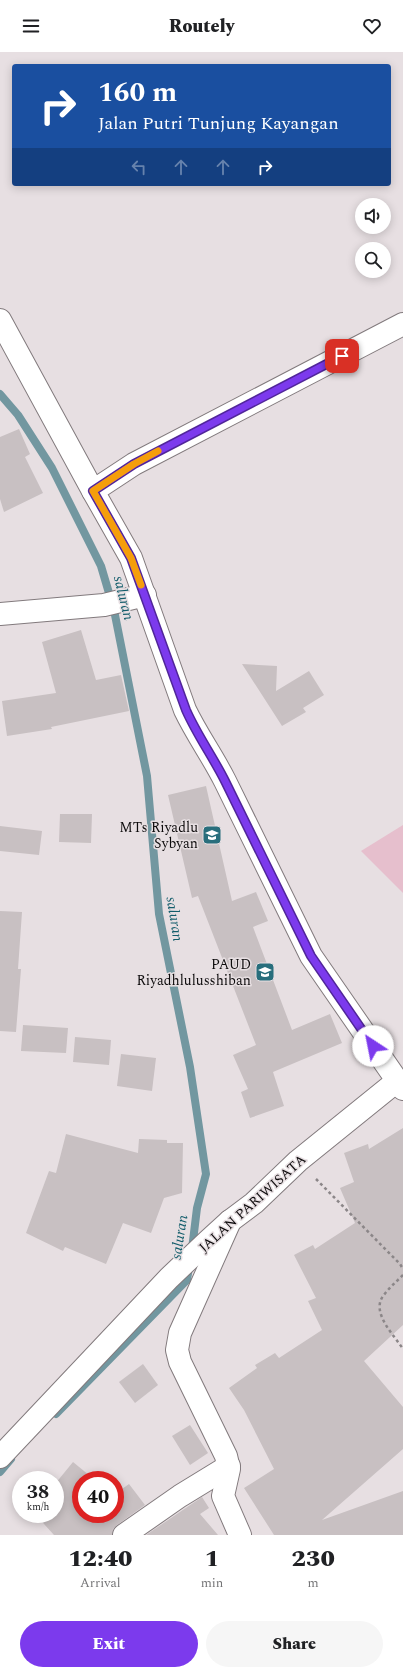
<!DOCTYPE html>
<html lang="en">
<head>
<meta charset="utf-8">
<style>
  :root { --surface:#fff; --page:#f6f6f6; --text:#202124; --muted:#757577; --accent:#7c3aed }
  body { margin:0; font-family:Spectral,serif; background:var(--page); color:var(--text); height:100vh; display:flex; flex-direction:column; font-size:15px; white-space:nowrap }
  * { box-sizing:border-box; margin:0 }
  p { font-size:13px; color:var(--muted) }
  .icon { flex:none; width:22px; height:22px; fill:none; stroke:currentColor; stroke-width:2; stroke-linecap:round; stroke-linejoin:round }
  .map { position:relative; height:1483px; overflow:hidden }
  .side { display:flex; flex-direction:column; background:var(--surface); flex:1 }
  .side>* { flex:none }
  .hud { position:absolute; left:12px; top:12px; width:379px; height:122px; border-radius:4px; box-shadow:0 2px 10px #0003; background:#1a4fa0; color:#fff; overflow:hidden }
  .tools { position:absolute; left:355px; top:146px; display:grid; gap:8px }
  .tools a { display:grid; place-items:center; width:36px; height:36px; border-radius:50%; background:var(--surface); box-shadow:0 2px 10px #0003; font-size:20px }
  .speed { position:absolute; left:12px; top:1419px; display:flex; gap:8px; font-size:20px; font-weight:700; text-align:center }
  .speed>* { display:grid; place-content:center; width:52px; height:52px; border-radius:50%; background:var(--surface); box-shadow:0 2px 10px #0003; line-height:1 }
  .speed small { font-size:10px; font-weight:400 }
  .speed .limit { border:6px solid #d22; background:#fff; color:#111 }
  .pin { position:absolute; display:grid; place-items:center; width:34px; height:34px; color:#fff; margin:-17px; border-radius:8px; box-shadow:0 2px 6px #0006 }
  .me { position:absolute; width:44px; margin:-22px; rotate:326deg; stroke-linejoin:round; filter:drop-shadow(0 0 3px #0008) }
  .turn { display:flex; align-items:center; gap:14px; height:84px; padding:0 20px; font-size:18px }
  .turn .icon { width:52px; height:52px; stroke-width:2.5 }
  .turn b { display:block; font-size:28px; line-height:34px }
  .lanes { display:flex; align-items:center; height:38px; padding:0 20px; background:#0003; justify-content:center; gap:20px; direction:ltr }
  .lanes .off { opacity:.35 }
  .eta { display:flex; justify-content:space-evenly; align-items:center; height:68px; text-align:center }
  .eta b { font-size:24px; font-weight:800; line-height:28px }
  .button { display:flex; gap:8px; margin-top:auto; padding:8px 20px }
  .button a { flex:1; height:46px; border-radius:24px; background:var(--accent); color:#fff; font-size:16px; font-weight:800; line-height:46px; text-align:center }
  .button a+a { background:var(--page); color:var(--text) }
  header { display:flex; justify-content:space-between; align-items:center; height:52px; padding:0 20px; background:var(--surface); font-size:18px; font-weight:800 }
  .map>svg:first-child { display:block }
</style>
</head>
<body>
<header><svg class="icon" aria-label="menu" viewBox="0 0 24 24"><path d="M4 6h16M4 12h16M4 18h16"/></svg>Routely<svg class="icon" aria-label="heart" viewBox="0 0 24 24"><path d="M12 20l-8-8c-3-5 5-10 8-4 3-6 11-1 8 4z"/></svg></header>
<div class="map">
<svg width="403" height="1483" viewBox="0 0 403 1483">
  <rect width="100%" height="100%" fill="#e7dfe2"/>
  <!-- green -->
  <path fill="#e6bfcd" d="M403 773V841L361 799Z"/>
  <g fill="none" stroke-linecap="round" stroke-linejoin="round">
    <!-- stream -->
    <g stroke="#7297a0" stroke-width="8">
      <path d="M0 342 18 363 52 416 101 514 114 558 147 724 159 862 190 1015 206 1122 197 1156 192 1197"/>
      <path d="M56 1362 187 1228 189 1215"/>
      <path d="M0 1420 11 1407"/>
    </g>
  </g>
  <!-- building -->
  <g fill="#c8c0c2">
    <path d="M19 377 30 402 25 405 43 441 4 460 0 447V385Z"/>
    <path d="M81 578 96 628 121 623 129 659 51 675 52 677 7 684 2 649 56 641 42 590Z"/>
    <path d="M242 612 277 614 276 639 309 619 324 643 303 656 306 660 282 674Z"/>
    <path d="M206 734 232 849 256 840 268 869 253 875 292 978 330 962 342 991 273 1020 284 1054 250 1066 241 1040 248 1037 233 1003 256 993 198 844 192 846 168 743Z"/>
    <path d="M60 762H92L91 791 59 790Z"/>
    <path d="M0 774 42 779 39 803 0 799Z"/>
    <path d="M0 859 22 860 18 917H21L16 980 0 979Z"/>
    <path d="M23 973 68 976 66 1001 21 999Z"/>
    <path d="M75 985 111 988 109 1013 73 1010Z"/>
    <path d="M121 1002 156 1006 152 1039 117 1034Z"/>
    <path d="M403 1076V1273L364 1309 403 1355V1397L322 1468 403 1439V1483H274L244 1436 274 1417 244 1358 229 1336 257 1316 255 1313 275 1301 279 1306 322 1278 308 1249 316 1246 294 1203 313 1193 315 1197 355 1171 340 1136 354 1130 344 1101 368 1092 369 1097Z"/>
    <path d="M66 1082 138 1101 139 1087 167 1088V1091H183L182 1141 164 1146 151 1181 123 1171 106 1212 65 1195 63 1199 26 1181 49 1119 56 1121Z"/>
    <path d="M143 1312 158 1333 135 1351 119 1330Z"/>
    <path d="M190 1373 208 1401 190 1413 172 1384Z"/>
    <path d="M73 1410 95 1428H81V1462H115V1442L129 1432 145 1453 117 1473 113 1477 112 1483H54L35 1462H55V1432Z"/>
    <path d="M202 1445 209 1456 200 1462 218 1483H146Z"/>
  </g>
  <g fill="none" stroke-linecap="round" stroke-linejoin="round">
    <!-- minor casing -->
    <g stroke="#827a7d" stroke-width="24">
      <g id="minor">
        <path d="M0 268 93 439"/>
        <path d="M0 562 104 553 145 543"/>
        <path d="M230 1169 180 1281 177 1298 180 1310 226 1404 229 1417 223 1444 240 1483"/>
        <path d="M124 1483 180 1444 229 1414"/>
      </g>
    </g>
    <!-- tertiary casing -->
    <g stroke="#827a7d" stroke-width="24">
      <g id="tertiary">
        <path d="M403 272 134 412 93 439 131 506 185 658C197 683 213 705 225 729L311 904 403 1037"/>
        <path d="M0 1405 169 1226 208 1189 230 1169 254 1151 298 1109 397 1029"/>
      </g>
    </g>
    <!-- path -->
    <g stroke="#8b8688" stroke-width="2.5" stroke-dasharray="3 3" stroke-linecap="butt">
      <path d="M316 1127 400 1212 403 1217"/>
      <path d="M403 1223C396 1230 389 1236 383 1244 371 1261 394 1283 403 1297"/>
    </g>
    <!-- minor -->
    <use href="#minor" stroke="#fff" stroke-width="22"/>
    <!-- tertiary -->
    <use href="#tertiary" stroke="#fff" stroke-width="22"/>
  </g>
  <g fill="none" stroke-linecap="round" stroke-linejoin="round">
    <!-- route casing -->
    <g stroke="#51269a" stroke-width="10">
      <path id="route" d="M342 304 134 412 93 439 131 506 186 658C197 683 213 705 225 729L311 904 373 994"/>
    </g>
    <!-- route -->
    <use href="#route" stroke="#7c3aed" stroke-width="7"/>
    <!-- slow -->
    <path stroke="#f59e0b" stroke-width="7" d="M141 533 131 506 93 439 134 412 158 399"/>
  </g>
  <!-- icons -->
  <defs>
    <g id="school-square" transform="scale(1)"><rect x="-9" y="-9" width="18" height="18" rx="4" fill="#286e7c" stroke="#e7dfe2"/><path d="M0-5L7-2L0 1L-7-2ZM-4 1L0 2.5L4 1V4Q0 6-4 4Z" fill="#fff"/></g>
  </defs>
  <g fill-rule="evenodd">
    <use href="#school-square" x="212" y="783"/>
    <use href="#school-square" x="265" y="920"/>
  </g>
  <g text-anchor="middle" stroke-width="3" stroke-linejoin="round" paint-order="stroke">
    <!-- poi labels -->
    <g font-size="14" fill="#0d0b0c" stroke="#e7dfe2" text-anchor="end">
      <text x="198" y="780">MTs Riyadlu<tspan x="198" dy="16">Sybyan</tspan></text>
      <text x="251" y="917">PAUD<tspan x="251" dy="16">Riyadhlulusshiban</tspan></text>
    </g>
    <!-- street labels -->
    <g font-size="14" fill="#0d0b0c" stroke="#e7dfe2">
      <text transform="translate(252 1151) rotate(-42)" y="5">JALAN PARIWISATA</text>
    </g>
    <!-- water labels -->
    <g font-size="15" font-style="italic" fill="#135d6b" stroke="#e7dfe2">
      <text transform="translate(124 546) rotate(76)" y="5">saluran</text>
      <text transform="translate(175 867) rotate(81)" y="5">saluran</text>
      <text transform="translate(179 1185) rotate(-81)" y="5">saluran</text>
    </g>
  </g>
</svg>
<div class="tools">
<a><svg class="icon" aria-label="sound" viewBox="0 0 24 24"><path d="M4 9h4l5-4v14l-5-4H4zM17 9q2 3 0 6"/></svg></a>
<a><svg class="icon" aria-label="search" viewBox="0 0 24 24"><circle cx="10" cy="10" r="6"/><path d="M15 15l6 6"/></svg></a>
</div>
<div class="speed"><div>38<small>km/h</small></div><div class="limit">40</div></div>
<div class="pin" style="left:342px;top:304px;background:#d93025"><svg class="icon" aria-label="arrive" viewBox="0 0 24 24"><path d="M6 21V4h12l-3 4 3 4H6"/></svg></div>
<svg class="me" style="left:373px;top:994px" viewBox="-20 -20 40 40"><circle r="19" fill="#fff"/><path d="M0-13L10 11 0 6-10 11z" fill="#7c3aed"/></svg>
<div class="hud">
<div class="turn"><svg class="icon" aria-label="right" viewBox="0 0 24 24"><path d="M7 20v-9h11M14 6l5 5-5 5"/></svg><div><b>160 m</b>Jalan Putri Tunjung Kayangan</div></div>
<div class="lanes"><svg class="icon off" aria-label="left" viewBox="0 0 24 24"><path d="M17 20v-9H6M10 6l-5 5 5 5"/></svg><svg class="icon off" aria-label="ahead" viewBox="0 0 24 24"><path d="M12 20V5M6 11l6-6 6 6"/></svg><svg class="icon off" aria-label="ahead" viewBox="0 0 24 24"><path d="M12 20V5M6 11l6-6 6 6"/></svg><svg class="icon" aria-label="right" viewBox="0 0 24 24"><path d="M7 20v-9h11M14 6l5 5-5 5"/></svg></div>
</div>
</div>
<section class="side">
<div class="eta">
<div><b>12:40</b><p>Arrival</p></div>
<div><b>1</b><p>min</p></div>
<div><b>230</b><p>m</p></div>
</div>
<div class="button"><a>Exit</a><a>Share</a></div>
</section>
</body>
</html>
